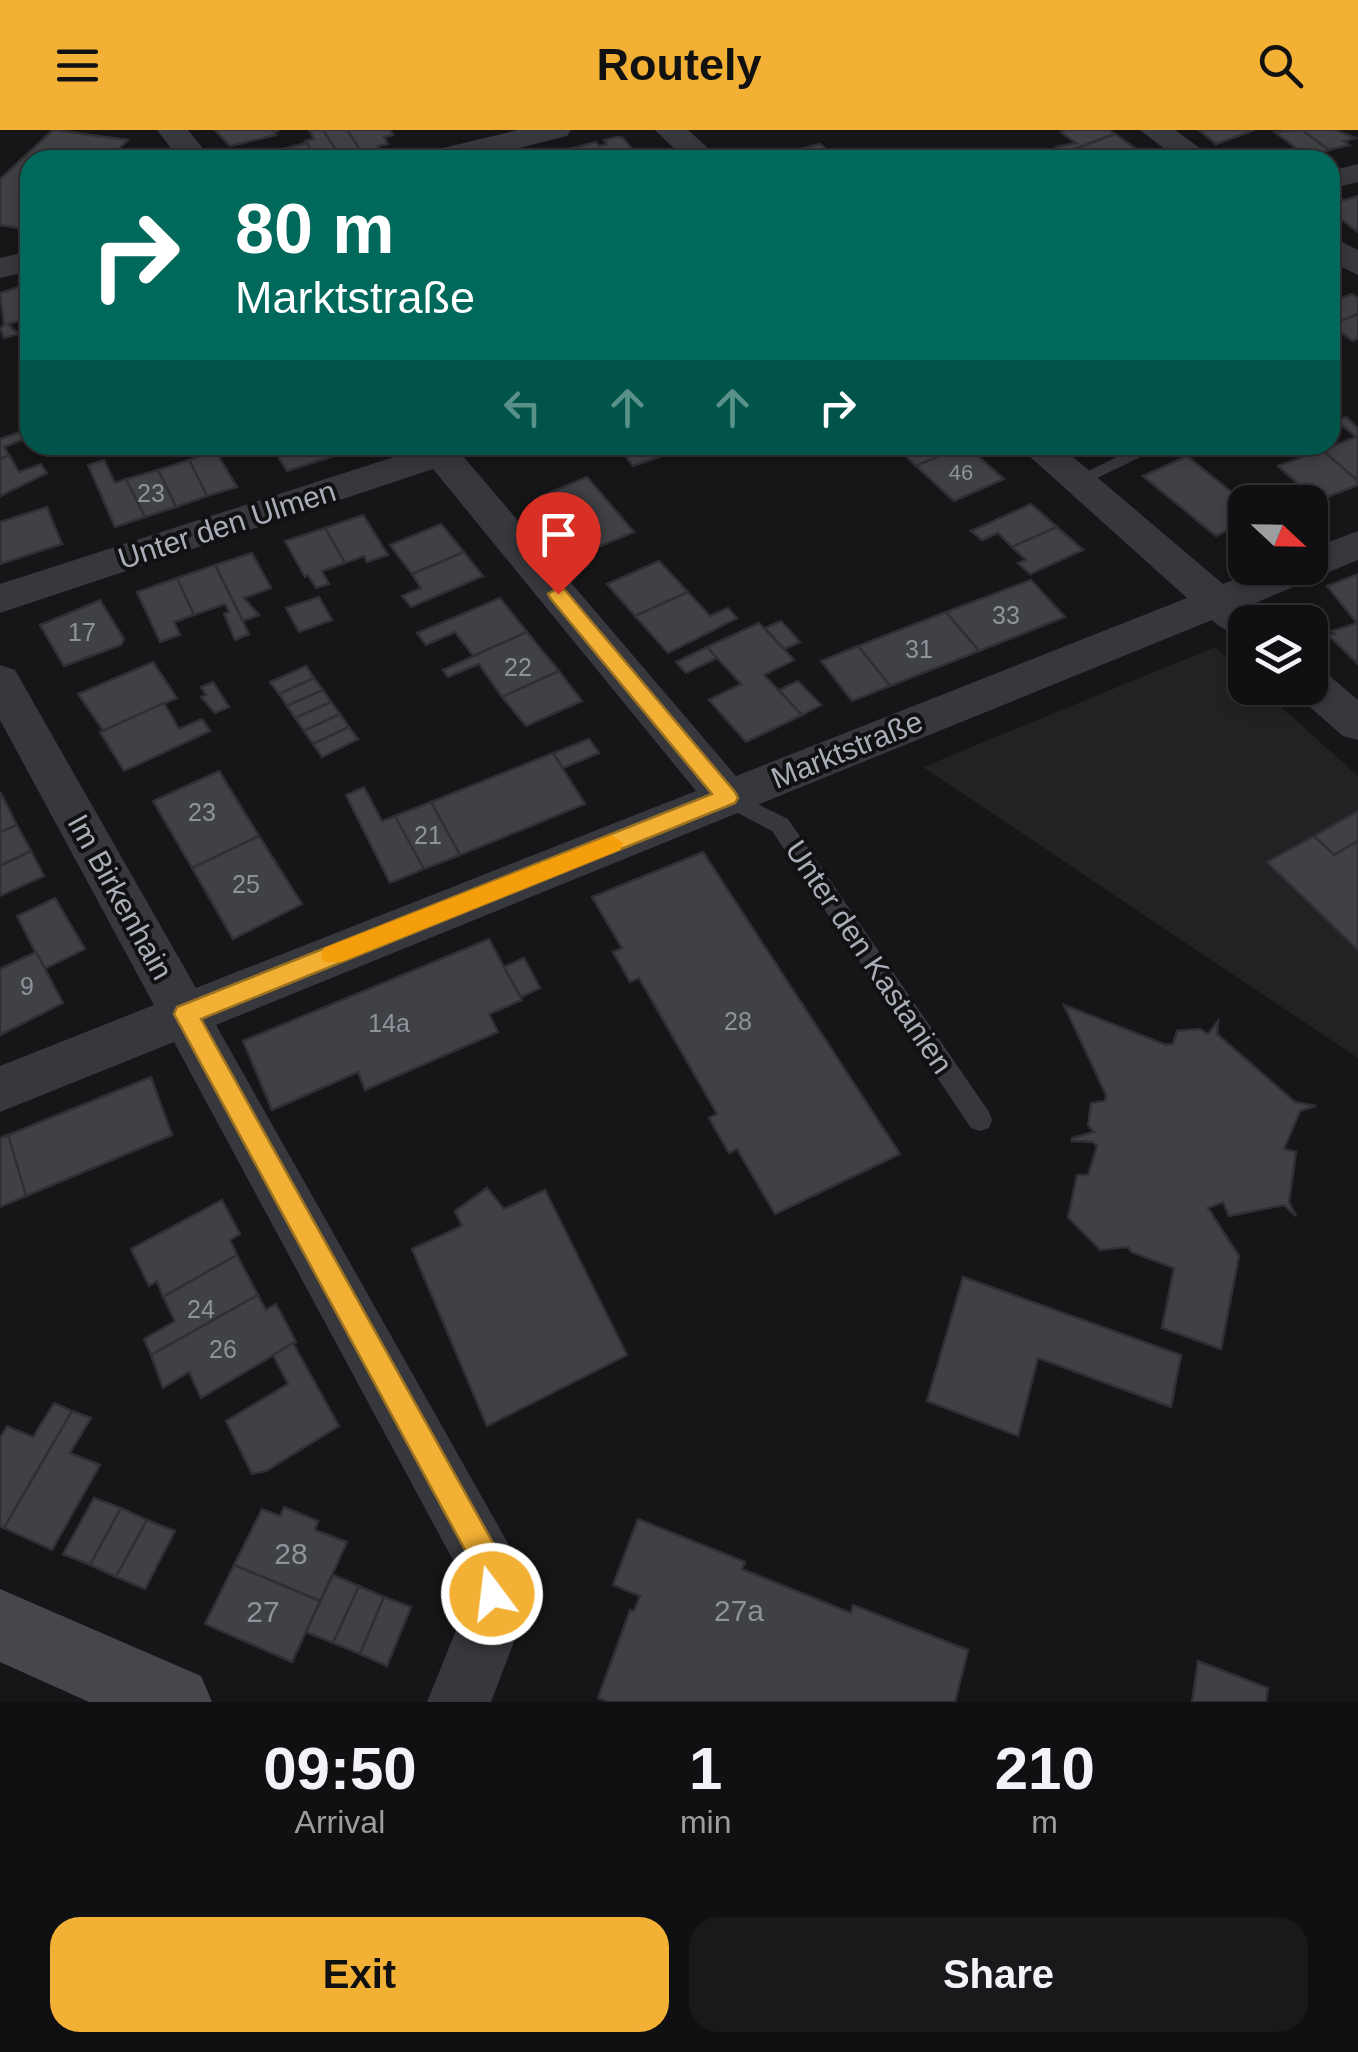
<!DOCTYPE html>
<html lang="en">
<head>
<meta charset="utf-8">
<style>
  :root { --surface:#101012; --page:#19191b; --text:#f1f3f6; --muted:#9c9d9f; --line:#303032; --accent:#f2b134 }
  body { margin:0; font-family:Helvetica,sans-serif; background:var(--page); color:var(--text); height:100vh; display:flex; flex-direction:column; font-size:38px; white-space:nowrap }
  * { box-sizing:border-box; margin:0 }
  p { font-size:32px; color:var(--muted) }
  .icon { flex:none; width:55px; height:55px; fill:none; stroke:currentColor; stroke-width:2; stroke-linecap:round; stroke-linejoin:round }
  .map { position:relative; height:1572px; overflow:hidden }
  .drawer { display:flex; flex-direction:column; background:var(--surface); flex:1 }
  .drawer>* { flex:none }
  .top-card { position:absolute; left:20px; top:20px; width:1320px; height:305px; border-radius:30px; box-shadow:0 5px 15px #0003,0 0 0 2px var(--line); background:#00695c; color:#fff; overflow:hidden }
  .needle { width:65px; rotate:112deg }
  .fabs { position:absolute; left:1228px; top:355px; display:grid; gap:20px }
  .fabs a { display:grid; place-items:center; width:100px; height:100px; border-radius:20px; background:var(--surface); box-shadow:0 5px 15px #0003,0 0 0 2px var(--line); font-size:50px }
  .pin { position:absolute; display:grid; place-items:center; width:85px; height:85px; color:#fff; margin:-102px -42px; border-radius:50% 50% 50% 0; rotate:-45deg; box-shadow:0 0 10px #0007 }
  .pin .icon { rotate:45deg }
  .me { position:absolute; width:110px; margin:-55px; rotate:345deg; stroke-linejoin:round; filter:drop-shadow(0 0 8px #0008) }
  .turn { display:flex; align-items:center; gap:35px; height:210px; padding:0 50px; font-size:45px }
  .turn .icon { width:130px; height:130px; stroke-width:2.5 }
  .turn b { display:block; font-size:70px; line-height:85px }
  .lanes { display:flex; align-items:center; height:95px; padding:0 50px; background:#0003; justify-content:center; gap:50px; direction:ltr }
  .lanes .off { opacity:.35 }
  .eta { display:flex; justify-content:space-evenly; align-items:center; height:170px; text-align:center }
  .eta b { font-size:60px; font-weight:700; line-height:70px }
  .action { display:flex; gap:20px; margin-top:auto; padding:20px 50px }
  .action a { flex:1; height:115px; border-radius:30px; background:var(--accent); color:#111; font-size:40px; font-weight:700; line-height:115px; text-align:center }
  .action a+a { background:var(--page); color:var(--text) }
  header { display:flex; justify-content:space-between; align-items:center; height:130px; padding:0 50px; background:var(--accent); color:#111; font-size:45px; font-weight:700 }
  .map>svg:first-child { display:block }
</style>
</head>
<body>
<header><svg class="icon" aria-label="menu" viewBox="0 0 24 24"><path d="M4 6h16M4 12h16M4 18h16"/></svg>Routely<svg class="icon" aria-label="search" viewBox="0 0 24 24"><circle cx="10" cy="10" r="6"/><path d="M15 15l6 6"/></svg></header>
<div class="map">
<svg width="1358" height="1572" viewBox="0 0 1358 1572">
  <rect width="100%" height="100%" fill="#161618"/>
  <!-- built -->
  <path fill="#222225" d="M1215 517 1245 544V558H1260L1358 646V928L923 637Z"/>
  <!-- building -->
  <g fill="#404145" stroke="#303034" stroke-width="2.5">
    <path d="M53 0 128 10 108 30H30V100L0 95V49Z"/>
    <path d="M215 0H279L274 2 276 5 230 16Z"/>
    <path d="M309 0H323L343 30H317L305 11 314 9Z"/>
    <path d="M323 0H347L364 25 343 30Z"/>
    <path d="M347 0H390L393 5 384 7 388 14 378 16 381 21 364 25Z"/>
    <path d="M1066 0H1109L1115 4 1064 23 1056 17 1076 13 1061 2Z"/>
    <path d="M1254 0 1216 14 1200 1 1202 0Z"/>
    <path d="M1302 0 1329 20 1310 29 1275 2Z"/>
    <path d="M1302 0H1335L1356 8 1344 11 1349 15 1329 20Z"/>
    <path d="M1115 4 1141 22 1132 26 1126 22 1105 30 1086 20 1071 28 1064 23Z"/>
    <path d="M617 7 623 8 641 30H589L578 17 596 12 599 16 607 14 604 10Z"/>
    <path d="M307 13 317 30H270L266 23Z"/>
    <path d="M820 14 827 20 814 25 821 30 764 29Z"/>
    <path d="M578 17 589 30H544L551 28 548 24Z"/>
    <path d="M1358 66V102L1330 81V74Z"/>
    <path d="M19 153 30 177V188L8 194 18 204 4 208 0 198 4 195 0 163 19 157Z"/>
    <path d="M1352 164 1358 168V184L1331 195 1330 173Z"/>
    <path d="M1358 184V208L1353 211 1331 195Z"/>
    <path d="M1346 287 1358 298V351L1322 320 1356 307 1337 291Z"/>
    <path d="M25 300 30 307 4 317 9 325 0 329V309Z"/>
    <path d="M194 315H212L237 357 207 366 189 330 200 326Z"/>
    <path d="M271 315H338L343 323 287 341Z"/>
    <path d="M617 315H693L633 336Z"/>
    <path d="M907 315H965L916 336 898 319Z"/>
    <path d="M965 315 1004 349 954 371 916 336Z"/>
    <path d="M1322 320 1358 351V355L1317 371 1278 336Z"/>
    <path d="M9 325 19 342 41 334 47 343 0 366V329Z"/>
    <path d="M1187 326 1245 373V392L1216 406 1143 346Z"/>
    <path d="M104 330 115 353 126 349 145 387 115 397 88 335Z"/>
    <path d="M189 330 207 366 176 377 158 340Z"/>
    <path d="M158 340 176 377 145 387 126 349Z"/>
    <path d="M587 347 634 402 586 422 539 367Z"/>
    <path d="M1031 374 1057 397 1012 417 998 403 982 410 971 401Z"/>
    <path d="M47 377 62 414 0 434V392Z"/>
    <path d="M363 385 388 425 367 432 364 426 345 433 325 398Z"/>
    <path d="M441 394 464 422 412 444 390 415Z"/>
    <path d="M1057 397 1083 420 1030 444 1018 433 1026 430 1012 417Z"/>
    <path d="M325 398 345 433 322 441 329 454 316 458 308 445 305 447 285 411Z"/>
    <path d="M464 422 483 446 411 477 402 466 421 458 412 444Z"/>
    <path d="M252 423 271 458 244 468 259 485 243 491 215 435Z"/>
    <path d="M659 431 688 462 635 486 607 454Z"/>
    <path d="M215 435 249 504 235 510 224 484 229 482 225 474 194 485 177 448Z"/>
    <path d="M1358 444V493H1357L1327 456Z"/>
    <path d="M177 448 194 485 174 492 180 505 160 512 137 462Z"/>
    <path d="M1031 450 1065 487 979 521 946 482Z"/>
    <path d="M688 462 710 486 728 478 737 488 668 523 635 486Z"/>
    <path d="M319 467 332 490 299 502 286 478Z"/>
    <path d="M500 468 527 502 473 526 455 502 426 515 417 503Z"/>
    <path d="M100 470 124 509 121 515 64 536 40 495Z"/>
    <path d="M946 482 979 521 890 556 858 516Z"/>
    <path d="M781 491 800 512 784 519 765 498Z"/>
    <path d="M759 493 794 530 764 545 802 585 746 612 709 570 741 554 707 517Z"/>
    <path d="M1357 493H1358V534L1329 506 1335 504 1332 501Z"/>
    <path d="M527 502 559 541 502 567 479 534 448 547 443 540Z"/>
    <path d="M858 516 890 556 852 571 821 531Z"/>
    <path d="M707 517 717 528 686 543 676 532Z"/>
    <path d="M153 532 177 568 100 602 103 600 78 564Z"/>
    <path d="M306 536 314 548 279 564 270 552Z"/>
    <path d="M559 541 582 571 526 596 502 567Z"/>
    <path d="M314 548 323 560 287 576 279 564Z"/>
    <path d="M798 551 821 575 802 585 779 560Z"/>
    <path d="M213 552 229 577 215 583 201 567 206 565 201 557Z"/>
    <path d="M323 560 331 572 295 588 287 576Z"/>
    <path d="M331 572 340 584 304 601 295 588Z"/>
    <path d="M164 573 179 599 202 589 210 601 124 641 100 602Z"/>
    <path d="M340 584 349 597 313 614 304 601Z"/>
    <path d="M349 597 358 609 322 627 313 614Z"/>
    <path d="M589 609 599 623 563 638 553 623Z"/>
    <path d="M553 623 585 674 460 725 431 672Z"/>
    <path d="M219 641 259 706 192 738 153 671Z"/>
    <path d="M364 657 382 691 395 686 424 739 390 753 346 665Z"/>
    <path d="M0 662 17 695 0 702Z"/>
    <path d="M431 672 460 725 424 739 395 686Z"/>
    <path d="M1358 681V711L1334 725 1314 706Z"/>
    <path d="M17 695 31 721 0 736V702Z"/>
    <path d="M259 706 302 774 233 809 192 738Z"/>
    <path d="M1314 706 1334 725 1358 711V820L1267 732Z"/>
    <path d="M31 721 44 746 0 766V736Z"/>
    <path d="M703 722 900 1024 775 1084 737 1019 729 1023 709 988 717 984 639 848 630 852 613 822 622 818 592 767Z"/>
    <path d="M55 768 85 819 44 839 17 786Z"/>
    <path d="M489 809 522 870 489 884 498 902 365 960 358 942 272 980 243 911Z"/>
    <path d="M36 822 63 873 0 905V839Z"/>
    <path d="M524 828 540 858 521 867 504 837Z"/>
    <path d="M1064 875 1166 915 1173 914 1177 901 1200 899 1208 904 1218 891 1217 904 1295 972 1316 976 1300 981 1284 1019 1296 1022 1289 1072 1296 1086 1284 1075 1229 1086 1223 1072 1208 1078 1239 1126 1221 1219 1162 1198 1174 1138 1131 1122 1128 1117 1100 1120 1068 1087 1077 1045H1088L1097 1016 1093 1012 1072 1011V1008L1094 1002 1088 995 1091 973 1105 971 1106 965Z"/>
    <path d="M151 947 172 1005 26 1066 8 1005Z"/>
    <path d="M8 1005 26 1066 0 1077V1008Z"/>
    <path d="M487 1058 504 1079 545 1060 627 1225 487 1296 412 1119 462 1096 455 1081Z"/>
    <path d="M222 1070 240 1104 230 1110 237 1125 163 1167 157 1151 149 1156 131 1119Z"/>
    <path d="M237 1125 258 1165 151 1225 144 1209 175 1191 163 1167Z"/>
    <path d="M963 1147 1181 1225 1171 1277 1038 1228 1018 1306 927 1271Z"/>
    <path d="M258 1165 266 1180 276 1174 296 1212 201 1268 189 1242 163 1258 151 1225Z"/>
    <path d="M293 1213 339 1296 266 1341 252 1344 226 1291 288 1254 273 1225Z"/>
    <path d="M54 1273 72 1281 4 1398 0 1396V1308L7 1296 33 1307Z"/>
    <path d="M72 1281 91 1288 70 1323 100 1335 52 1420 4 1398Z"/>
    <path d="M94 1368 121 1378 90 1435 63 1424Z"/>
    <path d="M284 1377 318 1391 315 1400 347 1412 320 1471 234 1435 262 1379 280 1386Z"/>
    <path d="M121 1378 147 1390 116 1447 90 1435Z"/>
    <path d="M638 1389 745 1432 742 1439 851 1483 853 1475 968 1520 955 1572H609L598 1568 630 1480 634 1481 640 1466 613 1455Z"/>
    <path d="M147 1390 175 1401 145 1459 116 1447Z"/>
    <path d="M234 1435 320 1471 292 1532 205 1494Z"/>
    <path d="M333 1445 359 1456 333 1513 306 1502Z"/>
    <path d="M359 1456 384 1467 360 1524 333 1513Z"/>
    <path d="M384 1467 411 1477 387 1536 360 1524Z"/>
    <path d="M1198 1531 1268 1558 1266 1572H1192Z"/>
  </g>
  <g fill="none" stroke-linecap="round" stroke-linejoin="round">
    <!-- lane -->
    <g fill="#37383d" fill-rule="evenodd">
      <path d="M1141 315H1165L1083 355H1071L1068 351Z"/>
      <path d="M727 659 788 689 989 982 992 990 989 998 980 1001 971 998 772 701 719 673 716 667Z"/>
    </g>
    <!-- street -->
    <g fill="#37383d" fill-rule="evenodd">
      <path d="M157 0H188L212 30H180Z"/>
      <path d="M518 0H571L567 6 471 30H417L422 23Z"/>
      <path d="M655 0H688L721 30H686Z"/>
      <path d="M1140 0H1175L1216 30H1179Z"/>
      <path d="M1358 34V52L1330 59V41Z"/>
      <path d="M1330 106 1358 120V145L1330 131Z"/>
      <path d="M30 121V141L0 148V128Z"/>
      <path d="M414 315H472L462 325 736 646 1187 468 1017 315H1059L1223 454 1265 438H1310V419L1358 401V430L1248 476 1258 489 1245 492V501C1232 505 1222 499 1212 490L216 895 523 1440V1488L491 1572H427L461 1488V1445L174 912 0 982V936L154 875 0 590V535L15 540 196 858 696 661 433 339 0 483V454L397 326Z"/>
      <path d="M1310 537 1325 542 1358 570V610L1343 606 1295 564 1291 558H1310Z"/>
    </g>
    <!-- secondary -->
    <path fill="#45474d" fill-rule="evenodd" d="M0 1459 201 1546 212 1572H89L0 1532Z"/>
  </g>
  <!-- route -->
  <path fill="#f2b134" stroke="#9d7322" stroke-width="2.5" d="M558 458 565 460 735 662 738 668 735 673 201 889 502 1429 507 1464 503 1474 492 1479 481 1474 477 1442 174 884 177 877 712 664 551 469 548 464Z"/>
  <!-- slow -->
  <path fill="#f59e0b" d="M612 705 623 713 620 720 341 832H324L321 825 324 818Z"/>
  <g text-anchor="middle" stroke-width="8" stroke-linejoin="round" paint-order="stroke">
    <!-- far-number labels -->
    <g font-size="22" fill="#8e929b">
      <text x="961" y="350">46</text>
    </g>
    <!-- number labels -->
    <g font-size="25" fill="#8e929b">
      <text x="151" y="372">23</text>
      <text x="1006" y="494">33</text>
      <text x="82" y="511">17</text>
      <text x="919" y="528">31</text>
      <text x="518" y="546">22</text>
      <text x="202" y="691">23</text>
      <text x="428" y="714">21</text>
      <text x="246" y="763">25</text>
      <text x="27" y="865">9</text>
      <text x="738" y="900">28</text>
      <text x="389" y="902">14a</text>
      <text x="201" y="1188">24</text>
      <text x="223" y="1228">26</text>
    </g>
    <!-- street labels -->
    <g font-size="30" fill="#a8adb8" stroke="#111113">
      <text transform="translate(227 395) rotate(-18)" y="10">Unter den Ulmen</text>
      <text transform="translate(847 620) rotate(-22)" y="10">Marktstraße</text>
      <text transform="translate(120 767) rotate(61)" y="10">Im Birkenhain</text>
      <text transform="translate(869 827) rotate(56)" y="10">Unter den Kastanien</text>
    </g>
    <!-- near-number labels -->
    <g font-size="30" fill="#8e929b">
      <text x="291" y="1434">28</text>
      <text x="739" y="1491">27a</text>
      <text x="263" y="1492">27</text>
    </g>
  </g>
</svg>
<div class="fabs">
<a><svg class="needle" viewBox="-14 -14 28 28"><path d="M0-13l5 13h-10z" fill="#e53935"/><path d="M0 13l5-13h-10z" fill="#9c9d9f"/></svg></a>
<a><svg class="icon" aria-label="layers" viewBox="0 0 24 24"><path d="M12 4l9 5-9 5-9-5zM3 14l9 5 9-5"/></svg></a>
</div>
<div class="pin" style="left:558px;top:464px;background:#d93025"><svg class="icon" aria-label="arrive" viewBox="0 0 24 24"><path d="M6 21V4h12l-3 4 3 4H6"/></svg></div>
<svg class="me" style="left:492px;top:1464px" viewBox="-20 -20 40 40"><circle r="17" fill="#f2b134" stroke="#fff" stroke-width="3"/><path d="M0-11L8 9 0 5-8 9z" fill="#fff"/></svg>
<div class="top-card">
<div class="turn"><svg class="icon" aria-label="right" viewBox="0 0 24 24"><path d="M7 20v-9h11M14 6l5 5-5 5"/></svg><div><b>80 m</b>Marktstraße</div></div>
<div class="lanes"><svg class="icon off" aria-label="left" viewBox="0 0 24 24"><path d="M17 20v-9H6M10 6l-5 5 5 5"/></svg><svg class="icon off" aria-label="ahead" viewBox="0 0 24 24"><path d="M12 20V5M6 11l6-6 6 6"/></svg><svg class="icon off" aria-label="ahead" viewBox="0 0 24 24"><path d="M12 20V5M6 11l6-6 6 6"/></svg><svg class="icon" aria-label="right" viewBox="0 0 24 24"><path d="M7 20v-9h11M14 6l5 5-5 5"/></svg></div>
</div>
</div>
<section class="drawer">
<div class="eta">
<div><b>09:50</b><p>Arrival</p></div>
<div><b>1</b><p>min</p></div>
<div><b>210</b><p>m</p></div>
</div>
<div class="action"><a>Exit</a><a>Share</a></div>
</section>
</body>
</html>
